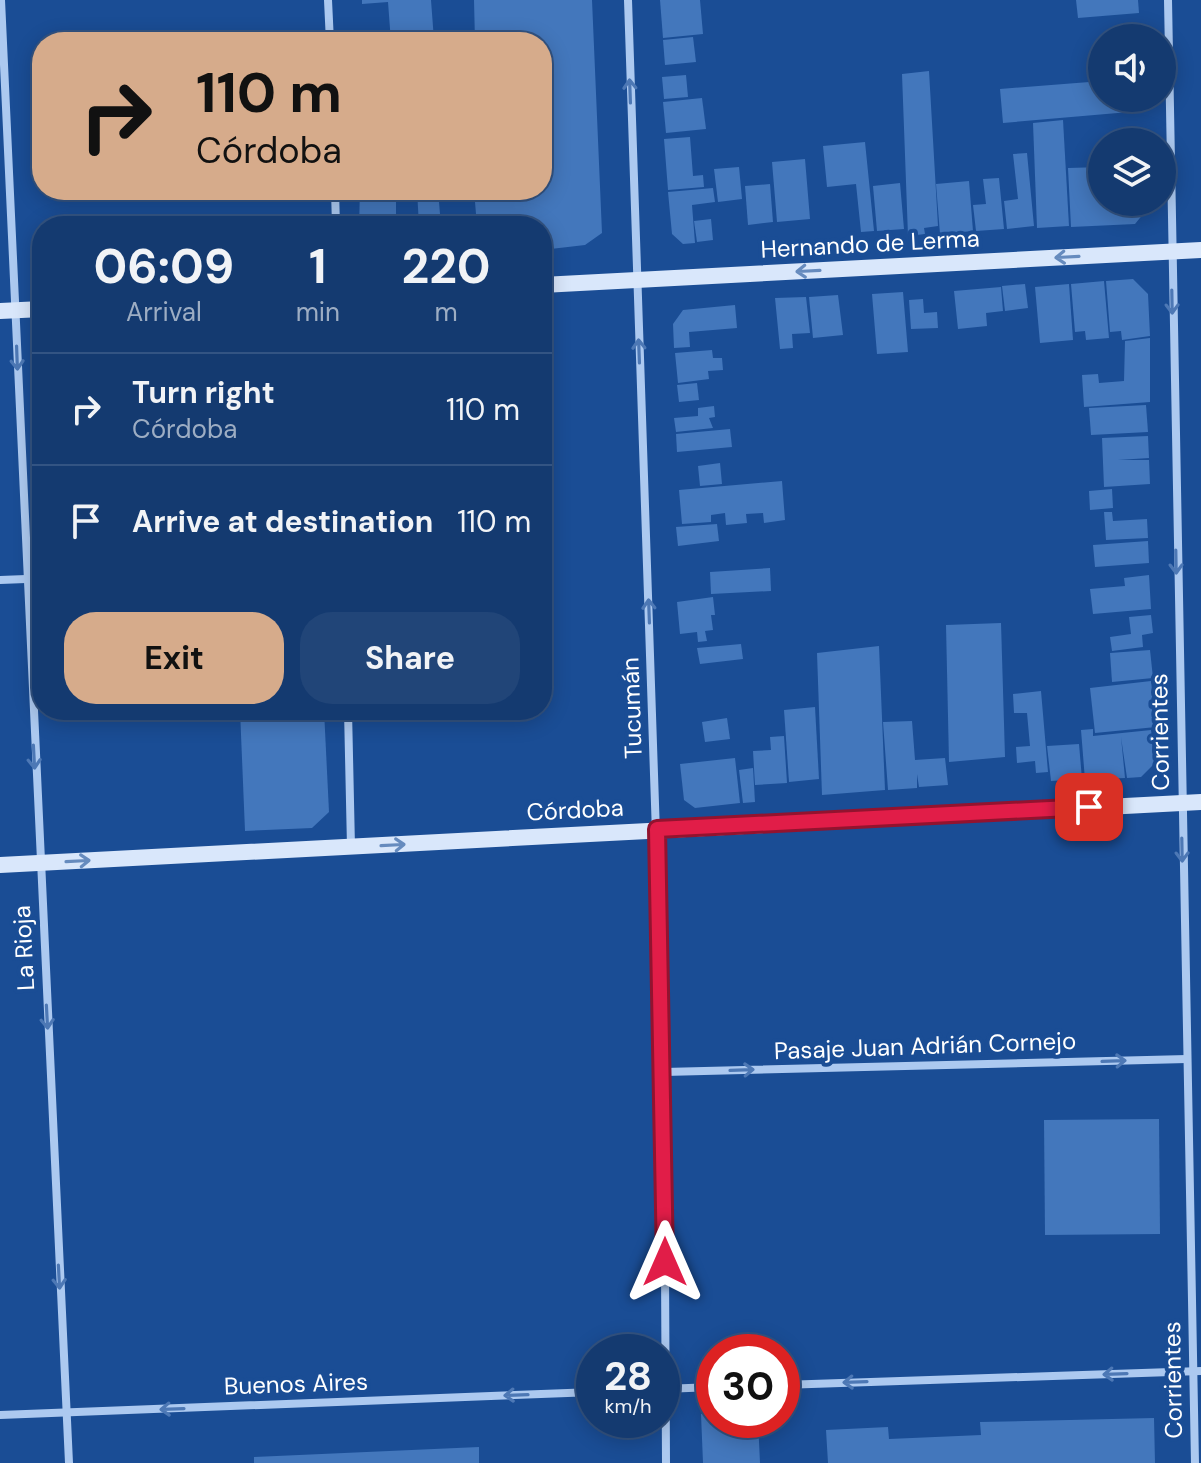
<!DOCTYPE html>
<html lang="en">
<head>
<meta charset="utf-8">
<style>
  :root { --surface:#143a70; --page:#214578; --text:#f1f3f6; --muted:#9dadc3; --line:#335483; --accent:#d6ab8b }
  body { margin:0; font-family:"DM Sans",sans-serif; background:var(--page); color:var(--text); height:100vh; display:flex; flex-direction:column; font-size:30px; white-space:nowrap }
  * { box-sizing:border-box; margin:0 }
  p { font-size:26px; color:var(--muted) }
  .icon { flex:none; width:44px; height:44px; fill:none; stroke:currentColor; stroke-width:2; stroke-linecap:round; stroke-linejoin:round }
  .map { position:relative; flex:1; overflow:hidden }
  .drawer { position:absolute; left:32px; top:216px; width:520px; height:504px; display:flex; flex-direction:column; background:var(--surface); border-radius:32px; box-shadow:0 4px 20px #0003,0 0 0 2px var(--line) }
  .drawer>* { flex:none }
  .hud { position:absolute; left:32px; top:32px; width:520px; height:168px; border-radius:32px; box-shadow:0 4px 20px #0003,0 0 0 2px var(--line); background:#d6ab8b; color:#111; overflow:hidden }
  .buttons { position:absolute; left:1088px; top:24px; display:grid; gap:16px }
  .buttons a { display:grid; place-items:center; width:88px; height:88px; border-radius:50%; background:var(--surface); box-shadow:0 4px 20px #0003,0 0 0 2px var(--line); font-size:40px }
  .speed { position:absolute; left:576px; top:1334px; display:flex; gap:16px; font-size:40px; font-weight:700; text-align:center }
  .speed>* { display:grid; place-content:center; width:104px; height:104px; border-radius:50%; background:var(--surface); box-shadow:0 4px 20px #0003,0 0 0 2px var(--line); line-height:1 }
  .speed small { font-size:20px; font-weight:400 }
  .speed .limit { border:12px solid #d22; background:#fff; color:#111 }
  .pin { position:absolute; display:grid; place-items:center; width:68px; height:68px; color:#fff; margin:-34px; border-radius:16px; box-shadow:0 4px 12px #0006 }
  .me { position:absolute; width:88px; margin:-44px; rotate:0deg; stroke-linejoin:round; filter:drop-shadow(0 0 6px #0008) }
  .turn { display:flex; align-items:center; gap:28px; height:168px; padding:0 32px; font-size:36px }
  .turn .icon { width:104px; height:104px; stroke-width:2.5 }
  .turn b { display:block; font-size:56px; line-height:68px }
  .eta { display:flex; justify-content:space-evenly; align-items:center; height:136px; text-align:center }
  .eta b { font-size:48px; font-weight:700; line-height:56px }
  .action { display:flex; gap:16px; margin-top:auto; padding:16px 32px }
  .action a { flex:1; height:92px; border-radius:32px; background:var(--accent); color:#111; font-size:32px; font-weight:700; line-height:92px; text-align:center }
  .action a+a { background:var(--page); color:var(--text) }
  ul { padding:0; list-style:none }
  li { display:flex; align-items:center; gap:24px; height:112px; padding:0 32px; border-top:2px solid var(--line) }
  li div { flex:1 }
  li b { display:block; font-size:30px }
  li em { font-style:normal }
  .map>svg:first-child { display:block }
</style>
</head>
<body>
<div class="map">
<svg width="1201" height="1463" viewBox="0 0 1201 1463">
  <rect width="100%" height="100%" fill="#1a4d95"/>
  <!-- building -->
  <g fill="#4377bc">
    <path d="M362 0H431L434 40 391 42 388 2 362 4Z"/>
    <path d="M474 0H592L602 233 585 245 542 250V226H477L474 190H542V156L553 155 551 112 542 111V42H475Z"/>
    <path d="M660 0H700L703 34 663 38Z"/>
    <path d="M1076 0H1138L1139 13 1078 18Z"/>
    <path d="M693 37 696 62 665 65 663 40Z"/>
    <path d="M929 71 938 226 924 228 925 234 908 236 902 74Z"/>
    <path d="M686 75 688 97 664 99 662 77Z"/>
    <path d="M1102 81V98H1140L1141 111 1003 123 1000 89Z"/>
    <path d="M702 98 706 129 666 133 663 102Z"/>
    <path d="M1063 120 1069 226 1037 228 1033 123Z"/>
    <path d="M690 137 693 176 703 175 704 187 668 190 664 139Z"/>
    <path d="M865 142 874 231 861 232 856 184 827 187 823 146Z"/>
    <path d="M1027 153 1034 226 1007 229 1004 201 1018 199 1013 154Z"/>
    <path d="M805 159 810 219 777 222 772 162Z"/>
    <path d="M739 167 742 199 718 202 714 169Z"/>
    <path d="M1102 167V202H1144V213L1135 224 1071 227 1068 168Z"/>
    <path d="M999 178 1004 229 976 231 973 205 986 204 983 179Z"/>
    <path d="M969 181 973 231 940 234 936 184Z"/>
    <path d="M900 183 904 229 877 231 873 186Z"/>
    <path d="M770 184 773 222 748 225 745 186Z"/>
    <path d="M713 188 715 202 692 205 695 243 683 244 672 234 668 192Z"/>
    <path d="M360 190H396V226H359Z"/>
    <path d="M417 190H438L441 226H419Z"/>
    <path d="M711 219 713 240 697 242 694 221Z"/>
    <path d="M1133 279 1148 294 1150 336 1122 340 1121 331 1110 332 1106 281Z"/>
    <path d="M1104 281 1109 338 1086 340 1085 331 1075 332 1071 284Z"/>
    <path d="M1025 284 1028 308 1005 311 1002 286Z"/>
    <path d="M1069 284 1073 340 1040 343 1035 287Z"/>
    <path d="M1001 287 1003 311 986 313 987 326 958 329 954 291Z"/>
    <path d="M903 292 908 352 877 354 872 294Z"/>
    <path d="M838 295 843 335 813 338 809 297Z"/>
    <path d="M806 297 810 333 792 334 793 348 780 349 775 298Z"/>
    <path d="M923 299 924 313 937 312 938 328 911 329 909 300Z"/>
    <path d="M735 305 737 328 689 332 690 347 674 348 673 324 683 310Z"/>
    <path d="M1150 338V402L1084 407 1082 375 1098 374 1099 383 1124 381 1125 341Z"/>
    <path d="M712 350 713 358H722L723 370 708 371 709 379 678 383 675 353Z"/>
    <path d="M697 383 699 400 679 402 677 385Z"/>
    <path d="M1146 405 1148 432 1091 435 1089 408Z"/>
    <path d="M714 406 715 417 709 418 713 428 676 432 674 418 698 416V408Z"/>
    <path d="M730 429 732 447 677 452 676 434Z"/>
    <path d="M1148 436 1149 458 1118 460H1149L1150 484 1104 487 1102 438Z"/>
    <path d="M720 463 722 484 700 486 698 466Z"/>
    <path d="M782 481 785 520 764 523 763 513 746 514 747 523 726 525 725 513 711 515V522L682 524 679 490Z"/>
    <path d="M1112 489 1113 508 1090 510 1089 491Z"/>
    <path d="M1104 512H1112L1113 521 1147 519 1148 538 1106 540Z"/>
    <path d="M717 524 719 541 678 546 676 527Z"/>
    <path d="M1148 541 1149 563 1095 567 1093 545Z"/>
    <path d="M770 568 771 591 711 594 710 572Z"/>
    <path d="M1149 575 1151 609 1093 614 1090 589 1125 586 1124 578Z"/>
    <path d="M713 597 715 615H711L713 630 705 631 707 641 698 642 697 632 680 634 677 602Z"/>
    <path d="M1151 615 1153 633 1142 635 1143 647 1112 651 1110 637 1131 634 1129 617Z"/>
    <path d="M1001 623 1005 757 949 762 946 625Z"/>
    <path d="M741 644 743 659 700 664 697 648Z"/>
    <path d="M879 646 885 790 822 795 817 653Z"/>
    <path d="M1150 650 1153 678 1112 682 1110 653Z"/>
    <path d="M1151 681 1156 727 1095 733 1090 688Z"/>
    <path d="M1041 691 1048 772 1036 773 1035 761 1017 763 1016 747 1030 746 1027 713H1014L1013 694Z"/>
    <path d="M815 707 819 779 789 782 784 710Z"/>
    <path d="M240 710H324L329 812 312 828 245 831Z"/>
    <path d="M727 718 730 739 705 742 702 722Z"/>
    <path d="M912 721 915 760 945 758 948 785 919 787 917 774V788L888 790 883 722Z"/>
    <path d="M1093 729V736L1151 730 1155 763 1141 777 1127 778 1121 737 1125 778 1085 780 1081 730Z"/>
    <path d="M784 736 787 783 755 785 753 751 771 750 770 737Z"/>
    <path d="M1079 744 1082 779 1051 781 1047 746Z"/>
    <path d="M735 758 740 803 695 808 684 800 680 764Z"/>
    <path d="M753 768 755 802 743 803 739 770Z"/>
    <path d="M1159 1119 1160 1234 1045 1235 1044 1120Z"/>
    <path d="M701 1414H714V1420H758L760 1463H703Z"/>
    <path d="M1154 1418 1155 1463H828L826 1430 888 1427 889 1439 981 1435 980 1422Z"/>
    <path d="M479 1447V1463H254V1457Z"/>
  </g>
  <g fill="none" stroke-linecap="round" stroke-linejoin="round">
    <!-- street -->
    <g stroke="#acc9f0" stroke-width="8">
      <path d="M1 0 69 1463"/>
      <path d="M328 0 330 42"/>
      <path d="M628 0 664 1072 666 1463"/>
      <path d="M1168 0 1195 1463"/>
      <path d="M335 190 336 226"/>
      <path d="M0 580 26 579"/>
      <path d="M348 710 351 847"/>
      <path d="M664 1072 1187 1059"/>
      <path d="M782 1385 1201 1371"/>
      <path d="M663 1389 714 1387"/>
      <path d="M0 1415 594 1392"/>
    </g>
    <!-- secondary -->
    <g stroke="#d9e7fb" stroke-width="16">
      <path d="M542 285 1201 250"/>
      <path d="M0 311 42 309"/>
      <path d="M0 865 1201 802"/>
    </g>
  </g>
  <!-- one-way arrows -->
  <defs><path id="oneway-shaft" d="M-6 0H5M1.5-3L5.5 0L1.5 3" fill="none" stroke-width="1.6" stroke-linecap="round" stroke-linejoin="round" transform="scale(2)"/></defs>
  <g stroke="#4d78b5">
    <use href="#oneway-shaft" transform="translate(630 91) rotate(-92)"/>
    <use href="#oneway-shaft" transform="translate(1172 302) rotate(89)"/>
    <use href="#oneway-shaft" transform="translate(639 351) rotate(-92)"/>
    <use href="#oneway-shaft" transform="translate(17 358) rotate(88)"/>
    <use href="#oneway-shaft" transform="translate(1176 562) rotate(89)"/>
    <use href="#oneway-shaft" transform="translate(649 611) rotate(-92)"/>
    <use href="#oneway-shaft" transform="translate(34 757) rotate(87)"/>
    <use href="#oneway-shaft" transform="translate(1182 850) rotate(89)"/>
    <use href="#oneway-shaft" transform="translate(47 1017) rotate(87)"/>
    <use href="#oneway-shaft" transform="translate(1114 1061) rotate(-2)"/>
    <use href="#oneway-shaft" transform="translate(742 1070) rotate(-2)"/>
    <use href="#oneway-shaft" transform="translate(59 1277) rotate(87)"/>
    <use href="#oneway-shaft" transform="translate(1115 1374) rotate(178)"/>
    <use href="#oneway-shaft" transform="translate(855 1382) rotate(178)"/>
    <use href="#oneway-shaft" transform="translate(516 1395) rotate(178)"/>
    <use href="#oneway-shaft" transform="translate(172 1409) rotate(178)"/>
  </g>
  <g stroke="#668bbe">
    <use href="#oneway-shaft" transform="translate(1067 257) rotate(177)"/>
    <use href="#oneway-shaft" transform="translate(808 271) rotate(177)"/>
    <use href="#oneway-shaft" transform="translate(393 845) rotate(-3)"/>
    <use href="#oneway-shaft" transform="translate(78 861) rotate(-3)"/>
  </g>
  <g fill="none" stroke-linecap="round" stroke-linejoin="round">
    <!-- route casing -->
    <g stroke="#92132f" stroke-width="20">
      <path id="route" d="M665 1262 657 829 1089 807"/>
    </g>
    <!-- route -->
    <use href="#route" stroke="#e11d48" stroke-width="14"/>
  </g>
  <g text-anchor="middle" stroke-width="8" stroke-linejoin="round" paint-order="stroke">
    <!-- street labels -->
    <g font-size="24" fill="#fff" stroke="#1a4d95">
      <text transform="translate(870 244) rotate(-3)" y="8">Hernando de Lerma</text>
      <text transform="translate(632 708) rotate(-92)" y="8">Tucumán</text>
      <text transform="translate(1160 732) rotate(-91)" y="8">Corrientes</text>
      <text transform="translate(575 810) rotate(-3)" y="8">Córdoba</text>
      <text transform="translate(24 948) rotate(-93)" y="8">La Rioja</text>
      <text transform="translate(925 1046) rotate(-2)" y="8">Pasaje Juan Adrián Cornejo</text>
      <text transform="translate(1173 1380) rotate(-91)" y="8">Corrientes</text>
      <text transform="translate(296 1384) rotate(-2)" y="8">Buenos Aires</text>
    </g>
  </g>
</svg>
<div class="buttons">
<a><svg class="icon" aria-label="sound" viewBox="0 0 24 24"><path d="M4 9h4l5-4v14l-5-4H4zM17 9q2 3 0 6"/></svg></a>
<a><svg class="icon" aria-label="layers" viewBox="0 0 24 24"><path d="M12 4l9 5-9 5-9-5zM3 14l9 5 9-5"/></svg></a>
</div>
<div class="speed"><div>28<small>km/h</small></div><div class="limit">30</div></div>
<div class="pin" style="left:1089px;top:807px;background:#d93025"><svg class="icon" aria-label="arrive" viewBox="0 0 24 24"><path d="M6 21V4h12l-3 4 3 4H6"/></svg></div>
<svg class="me" style="left:665px;top:1262px" viewBox="-20 -20 40 40"><path d="M0-17L14 15 0 8-14 15z" fill="#e11d48" stroke="#fff" stroke-width="4"/></svg>
<div class="hud">
<div class="turn"><svg class="icon" aria-label="right" viewBox="0 0 24 24"><path d="M7 20v-9h11M14 6l5 5-5 5"/></svg><div><b>110 m</b>Córdoba</div></div>
</div>
<section class="drawer">
<div class="eta">
<div><b>06:09</b><p>Arrival</p></div>
<div><b>1</b><p>min</p></div>
<div><b>220</b><p>m</p></div>
</div>
<ul>
<li><svg class="icon" aria-label="right" viewBox="0 0 24 24"><path d="M7 20v-9h11M14 6l5 5-5 5"/></svg><div><b>Turn right</b><p>Córdoba</p></div><em>110 m</em></li>
<li><svg class="icon" aria-label="arrive" viewBox="0 0 24 24"><path d="M6 21V4h12l-3 4 3 4H6"/></svg><div><b>Arrive at destination</b></div><em>110 m</em></li>
</ul>
<div class="action"><a>Exit</a><a>Share</a></div>
</section>
</div>
</body>
</html>
